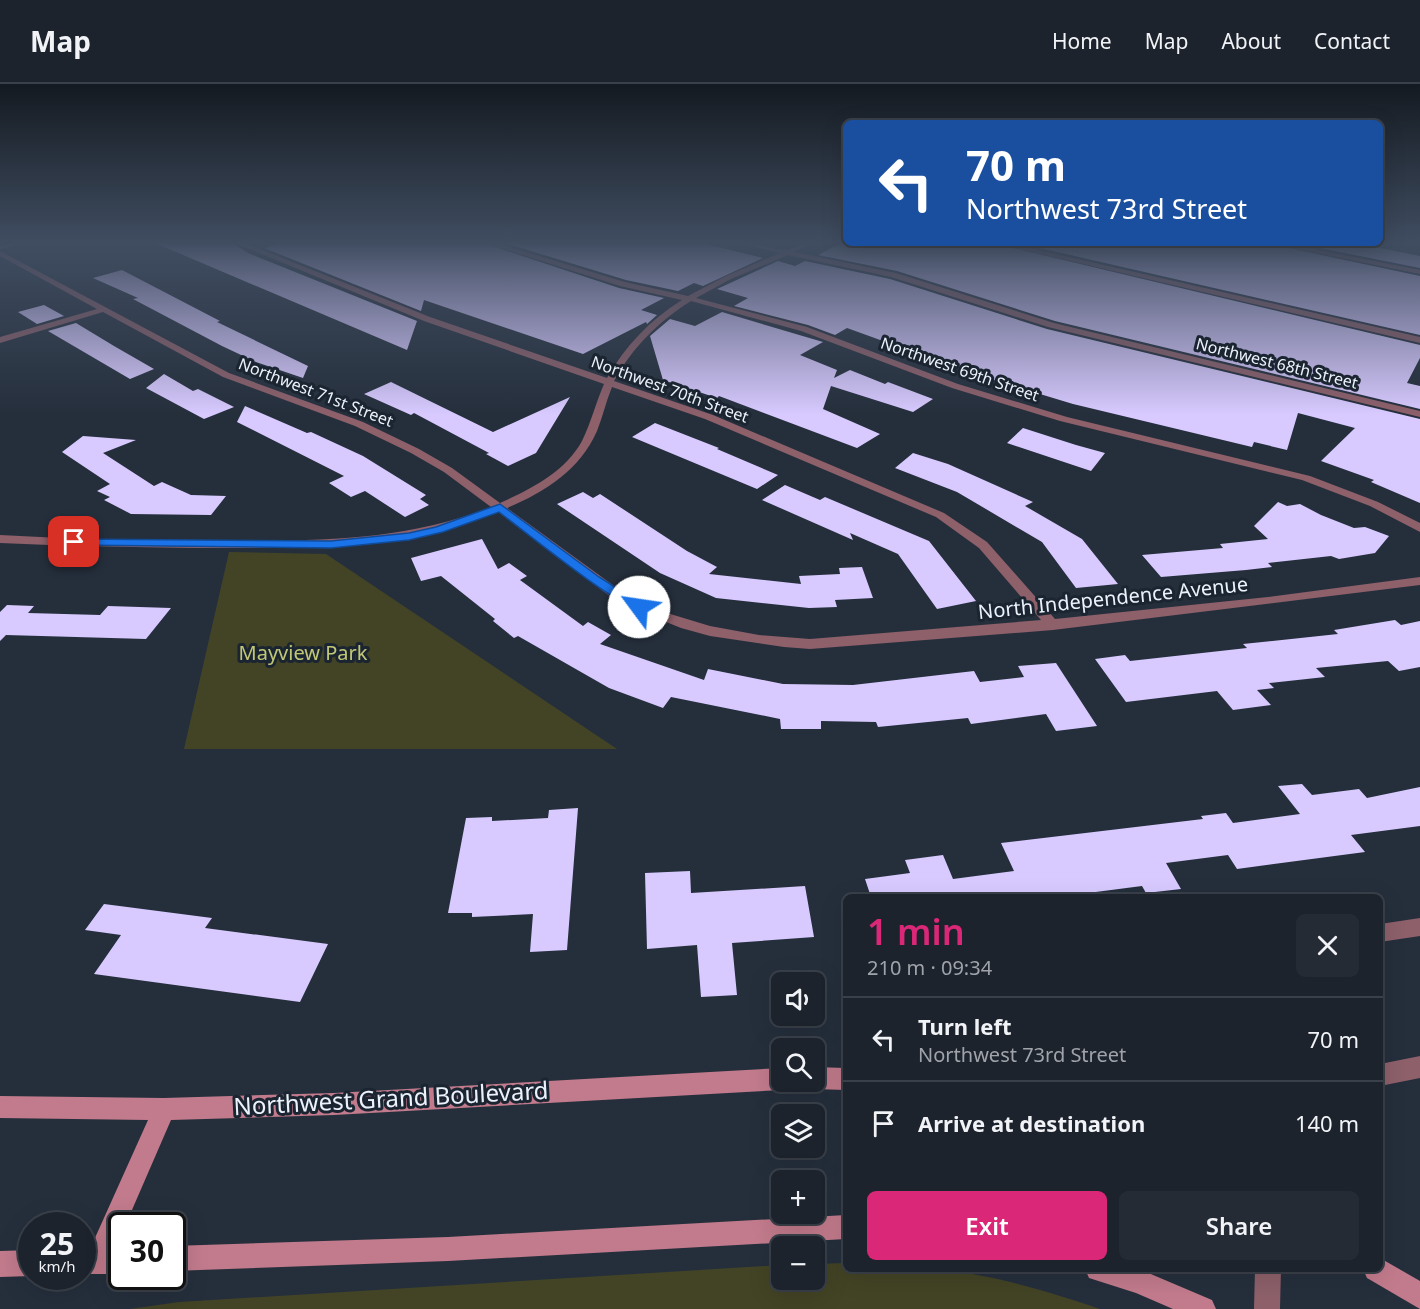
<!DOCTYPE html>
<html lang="en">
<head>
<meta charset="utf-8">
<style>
  :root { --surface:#1c232d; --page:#252b35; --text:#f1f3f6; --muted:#a0a4aa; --line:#3a4049; --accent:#db2777 }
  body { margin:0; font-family:"Noto Sans",sans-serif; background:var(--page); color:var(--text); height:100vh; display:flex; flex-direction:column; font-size:22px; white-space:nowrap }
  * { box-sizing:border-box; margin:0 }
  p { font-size:20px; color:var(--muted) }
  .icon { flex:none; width:33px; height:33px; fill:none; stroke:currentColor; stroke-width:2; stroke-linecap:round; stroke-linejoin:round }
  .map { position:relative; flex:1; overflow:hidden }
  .details { position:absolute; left:843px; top:810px; width:540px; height:378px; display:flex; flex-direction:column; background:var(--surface); border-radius:9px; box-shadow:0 6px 24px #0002,0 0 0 2px var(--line) }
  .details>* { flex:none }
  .top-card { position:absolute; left:843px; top:36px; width:540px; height:126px; border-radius:9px; box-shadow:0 6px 24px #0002,0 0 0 2px var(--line); background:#1a4fa0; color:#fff; overflow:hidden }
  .controls { position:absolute; left:771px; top:888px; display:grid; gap:12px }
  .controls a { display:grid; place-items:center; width:54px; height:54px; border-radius:9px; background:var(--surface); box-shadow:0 6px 24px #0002,0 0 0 2px var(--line); font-size:30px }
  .speed { position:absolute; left:18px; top:1128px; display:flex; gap:12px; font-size:30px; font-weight:700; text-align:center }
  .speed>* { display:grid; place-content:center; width:78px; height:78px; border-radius:50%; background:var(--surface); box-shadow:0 6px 24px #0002,0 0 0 2px var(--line); line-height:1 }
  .speed small { font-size:15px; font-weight:400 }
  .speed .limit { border:3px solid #111; border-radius:9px; background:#fff; color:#111 }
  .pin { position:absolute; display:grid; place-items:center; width:51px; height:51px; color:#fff; margin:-26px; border-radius:12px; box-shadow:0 3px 9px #0006 }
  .me { position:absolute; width:66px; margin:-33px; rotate:301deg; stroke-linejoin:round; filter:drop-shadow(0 0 4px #0008) }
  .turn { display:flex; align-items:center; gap:21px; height:126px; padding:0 24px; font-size:27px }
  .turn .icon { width:78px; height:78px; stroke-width:2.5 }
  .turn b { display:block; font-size:42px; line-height:51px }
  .round { display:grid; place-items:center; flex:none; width:63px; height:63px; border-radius:9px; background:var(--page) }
  .summary { display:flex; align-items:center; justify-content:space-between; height:102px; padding:0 24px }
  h1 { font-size:36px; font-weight:600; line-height:45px; color:var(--accent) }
  .primary-button { display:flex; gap:12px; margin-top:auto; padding:12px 24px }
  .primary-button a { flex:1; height:69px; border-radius:9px; background:var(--accent); color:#fff; font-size:24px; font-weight:600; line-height:69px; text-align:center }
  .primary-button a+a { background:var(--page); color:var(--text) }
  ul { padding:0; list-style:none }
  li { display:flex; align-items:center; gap:18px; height:84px; padding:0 24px; border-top:2px solid var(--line) }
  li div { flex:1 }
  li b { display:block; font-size:22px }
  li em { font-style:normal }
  header { display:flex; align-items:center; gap:36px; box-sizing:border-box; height:84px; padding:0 30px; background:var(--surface); border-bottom:2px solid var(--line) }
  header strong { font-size:28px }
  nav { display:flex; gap:33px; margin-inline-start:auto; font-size:21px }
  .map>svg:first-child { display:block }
</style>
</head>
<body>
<header>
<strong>Map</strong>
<nav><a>Home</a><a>Map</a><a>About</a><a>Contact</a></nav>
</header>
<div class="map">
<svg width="1420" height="1225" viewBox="0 0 1420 1225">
  <rect width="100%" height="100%" fill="#252f3c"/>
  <!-- green -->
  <g fill="#434425">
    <path d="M229 468 326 470 617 665H184Z"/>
    <path d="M846 1179V1185C874 1185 902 1184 929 1185 981 1187 1051 1208 1100 1225H130L179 1218 781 1181 782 1196H814L815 1180Z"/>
  </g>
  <!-- building -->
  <g fill="#d8caff">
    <path d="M155 159H233L248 169 417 237 407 266Z"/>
    <path d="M282 159H483L619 204 664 214 641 226 657 231 647 240 646 238 583 270 424 216 421 227 264 164Z"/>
    <path d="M505 159H702L763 174 703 202 694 199 678 207 626 196Z"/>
    <path d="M841 159H992L1420 261V274L1407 299 1420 302V325L1055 237 897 187 818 171Z"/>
    <path d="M1018 159H1265L1420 192V251Z"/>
    <path d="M1295 159H1355L1420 172V184Z"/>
    <path d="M778 177 795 182 805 177 890 195 1047 245 1420 335V419L1371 398 1374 396 1321 377 1355 344 1298 329 1287 366 1254 358 1252 363 1073 320 928 276 930 274 847 244 835 251 808 241 734 222 748 214 717 205Z"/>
    <path d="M122 186 220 237 217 238 308 282 303 294 256 278 222 262 133 215 138 214 93 194Z"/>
    <path d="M44 221 64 232 37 240 18 228Z"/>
    <path d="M722 228 823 258 800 271 837 286 834 294 850 286 885 300 888 298 933 315 913 328 831 302 823 325 880 350 857 364 719 312 717 314 663 296 650 252 670 235 695 242Z"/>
    <path d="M76 239 114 262 154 285 130 295 48 247Z"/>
    <path d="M164 290 193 307 198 305 234 323 204 335 146 304Z"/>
    <path d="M391 298 493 348 570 313 536 369 508 382 486 370 489 369 414 329 411 331 364 310Z"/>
    <path d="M245 322 307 349 311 348 363 372 426 411 420 415 429 421 405 433 365 407 351 413 329 399 344 392 237 338Z"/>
    <path d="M655 339 719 364 717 365 778 391 757 405 632 353Z"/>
    <path d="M1023 344 1076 361 1105 369 1091 387 1007 359Z"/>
    <path d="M83 352 136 356 103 369 154 402 162 398 191 411 226 412 211 431 131 430 104 416 110 413 97 407 110 400 62 368Z"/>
    <path d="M913 369 948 380 1033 418 1025 422 1082 455 1118 500 1076 504 1042 458 957 408 895 384Z"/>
    <path d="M785 401 820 416 825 413 929 457 976 517 937 525 898 470 850 449 853 456 762 416Z"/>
    <path d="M583 408 593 414 600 410 687 467 717 483 709 490 801 500 799 492 840 490 839 484 862 483 873 514 835 516 837 523 809 524 716 514 660 489 557 420Z"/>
    <path d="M1278 418 1287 422 1300 420 1321 431 1354 444 1365 443 1389 452 1375 469 1339 475 1331 472 1268 479 1272 483 1246 486 1161 493 1142 471 1223 464 1220 460 1268 455 1254 442Z"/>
    <path d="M482 455 498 485 509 479 527 492 520 496 583 542 588 538 611 551 600 560 704 596 708 585 783 600 853 601 974 587 980 598 1024 593 1018 582 1056 579 1097 642 1056 647 1046 630 971 640 968 634 878 643 876 638 821 637V645H781L780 635 671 613 663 624 609 604 518 552 514 554 493 537 495 535 441 492 421 497 411 474Z"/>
    <path d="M7 521 34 522 28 529 100 531 108 522 171 524 146 555 6 551 0 557V528Z"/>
    <path d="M1395 536 1401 541 1420 537V583L1399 587 1388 577 1316 584 1325 593 1269 599 1274 604 1257 606 1271 621 1233 626 1217 607 1126 618 1095 575 1125 571 1130 577 1247 564 1243 560 1338 550 1334 546Z"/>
    <path d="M1302 700 1312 711 1359 705 1367 714 1420 703V742L1351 751 1365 768 1237 785 1228 771 1166 779 1181 805 1146 809 1142 802 1057 813H871L865 795 910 789 905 776 943 771 953 795 1014 787 1001 759 1203 735 1201 732 1226 729 1233 739 1300 730 1278 702Z"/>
    <path d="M578 724 567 866 530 868 533 830 472 833V829H448L466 734 492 733V737L548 734 549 726Z"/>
    <path d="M690 787 691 809 805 802 814 853 732 859 737 911 701 913 697 861 647 865 645 789Z"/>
    <path d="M104 820 212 834 205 844 328 860 300 918 94 890 121 851 85 846Z"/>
  </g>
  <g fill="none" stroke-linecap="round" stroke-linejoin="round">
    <!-- lane -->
    <path fill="#8d606a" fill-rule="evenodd" d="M14 159H24L0 165V163Z"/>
    <!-- street -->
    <g fill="#8d606a" fill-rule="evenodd">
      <path d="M235 159H245L430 233 607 294C625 262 651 235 682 216L620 202 485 159H496L625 198 688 212 726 192 780 169 741 159C756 159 769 165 784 166 793 166 802 159 812 159L794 168 896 189 1054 239 1420 327V333L1048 243 891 193 788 171 731 195 696 214 807 243 958 300 1067 333 1310 392 1378 418 1420 439V448L1370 422 1302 396 1060 337 952 304 801 247 691 217C659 237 632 264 614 297L713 331 944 429 987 458 1055 535 1268 513 1420 493V501L1053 546 810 565 784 563 710 552 681 544 634 525 611 513 498 428C401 466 299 464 196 464 131 463 65 462 0 459V451C67 455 134 456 201 456 299 457 399 460 491 423L444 388 411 369 355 342 223 293 103 228 0 259V253L97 225 0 172V167L229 289 363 338 419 365 452 384 500 419C531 405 565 388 582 357 591 339 596 318 604 300L424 237ZM612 303 705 335 936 433 979 464 1041 536 810 555 759 551 710 542 667 529 621 507 507 424C545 408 580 386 597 347 603 332 606 317 612 303Z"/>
      <path d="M994 159H1007L1420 253V259Z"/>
      <path d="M1267 159H1282L1420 186V190Z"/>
      <path d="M1420 834V852L1380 858V840Z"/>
      <path d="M1420 972V994L1380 1002V980Z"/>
      <path d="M1255 1185H1281L1280 1225H1254Z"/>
    </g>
    <!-- secondary -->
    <g fill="#c27b8c" fill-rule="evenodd">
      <path d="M814 983 846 984V1006L814 1005 806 1002 805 998H814Z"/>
      <path d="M782 984V998H792L790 1003 782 1006 334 1031 171 1036 125 1142H122V1150L115 1165H122V1190H82V1165H90L148 1036 0 1034V1012L164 1014 334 1009Z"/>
      <path d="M846 1131V1155L448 1177 172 1187V1162L448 1153Z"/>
      <path d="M32 1166V1192L0 1193V1167Z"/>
      <path d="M1380 1174 1420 1197V1225L1367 1194 1363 1185H1380Z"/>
      <path d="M1085 1185H1139L1212 1216 1216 1225H1173L1136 1209 1089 1194Z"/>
    </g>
  </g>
  <!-- sky -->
  <linearGradient id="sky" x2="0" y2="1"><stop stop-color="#141a21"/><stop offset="0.48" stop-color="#404d61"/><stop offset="1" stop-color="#404d61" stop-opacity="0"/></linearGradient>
  <rect width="1420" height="331" fill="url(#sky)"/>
  <!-- route -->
  <path fill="#1a73e8" stroke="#114b97" stroke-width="1.5" d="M500 420 599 493 643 521V526C626 530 519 443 499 428L443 448 409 456 331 464 74 461 69 458 74 455 331 457 409 449 436 443Z"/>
  <g text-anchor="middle" stroke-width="6" stroke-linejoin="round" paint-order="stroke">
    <!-- far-street labels -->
    <g font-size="16" fill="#ebf2fb" stroke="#1b2531">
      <text transform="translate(1277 279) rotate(14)" y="6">Northwest 68th Street</text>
      <text transform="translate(960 285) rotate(19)" y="6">Northwest 69th Street</text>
      <text transform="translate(670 305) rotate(20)" y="6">Northwest 70th Street</text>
      <text transform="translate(316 308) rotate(21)" y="6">Northwest 71st Street</text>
    </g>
    <!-- street labels -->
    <g font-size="20" fill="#ebf2fb" stroke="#1b2531">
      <text transform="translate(1113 514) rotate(-6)" y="7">North Independence Avenue</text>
    </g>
    <!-- park labels -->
    <g font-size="20" fill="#c2c776" stroke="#1b2531">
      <text x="303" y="576">Mayview Park</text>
    </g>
    <!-- near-street labels -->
    <g font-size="24" fill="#ebf2fb" stroke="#1b2531">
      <text transform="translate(391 1015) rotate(-3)" y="8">Northwest Grand Boulevard</text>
    </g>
  </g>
</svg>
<div class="controls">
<a><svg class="icon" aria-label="sound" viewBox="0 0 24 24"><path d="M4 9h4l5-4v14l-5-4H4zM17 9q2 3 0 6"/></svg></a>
<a><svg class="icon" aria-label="search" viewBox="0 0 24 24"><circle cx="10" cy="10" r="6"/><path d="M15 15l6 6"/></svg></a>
<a><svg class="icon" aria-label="layers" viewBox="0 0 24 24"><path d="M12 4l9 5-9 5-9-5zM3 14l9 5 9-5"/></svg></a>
<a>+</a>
<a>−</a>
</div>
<div class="speed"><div>25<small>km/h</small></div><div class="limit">30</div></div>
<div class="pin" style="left:74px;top:458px;background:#d93025"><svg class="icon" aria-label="arrive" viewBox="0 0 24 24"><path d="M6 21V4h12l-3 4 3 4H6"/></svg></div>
<svg class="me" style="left:639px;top:523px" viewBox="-20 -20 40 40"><circle r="19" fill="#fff"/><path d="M0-13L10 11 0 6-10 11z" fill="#1a73e8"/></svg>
<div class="top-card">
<div class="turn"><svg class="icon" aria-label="left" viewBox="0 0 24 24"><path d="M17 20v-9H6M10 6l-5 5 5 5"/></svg><div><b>70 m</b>Northwest 73rd Street</div></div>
</div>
<section class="details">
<div class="summary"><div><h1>1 min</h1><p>210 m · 09:34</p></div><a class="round"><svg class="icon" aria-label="close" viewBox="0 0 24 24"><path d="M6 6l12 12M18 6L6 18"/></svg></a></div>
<ul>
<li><svg class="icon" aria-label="left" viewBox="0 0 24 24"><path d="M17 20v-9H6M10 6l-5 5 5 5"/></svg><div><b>Turn left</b><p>Northwest 73rd Street</p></div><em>70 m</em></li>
<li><svg class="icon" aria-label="arrive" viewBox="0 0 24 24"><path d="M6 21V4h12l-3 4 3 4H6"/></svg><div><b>Arrive at destination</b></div><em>140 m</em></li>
</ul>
<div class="primary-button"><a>Exit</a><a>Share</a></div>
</section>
</div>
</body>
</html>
